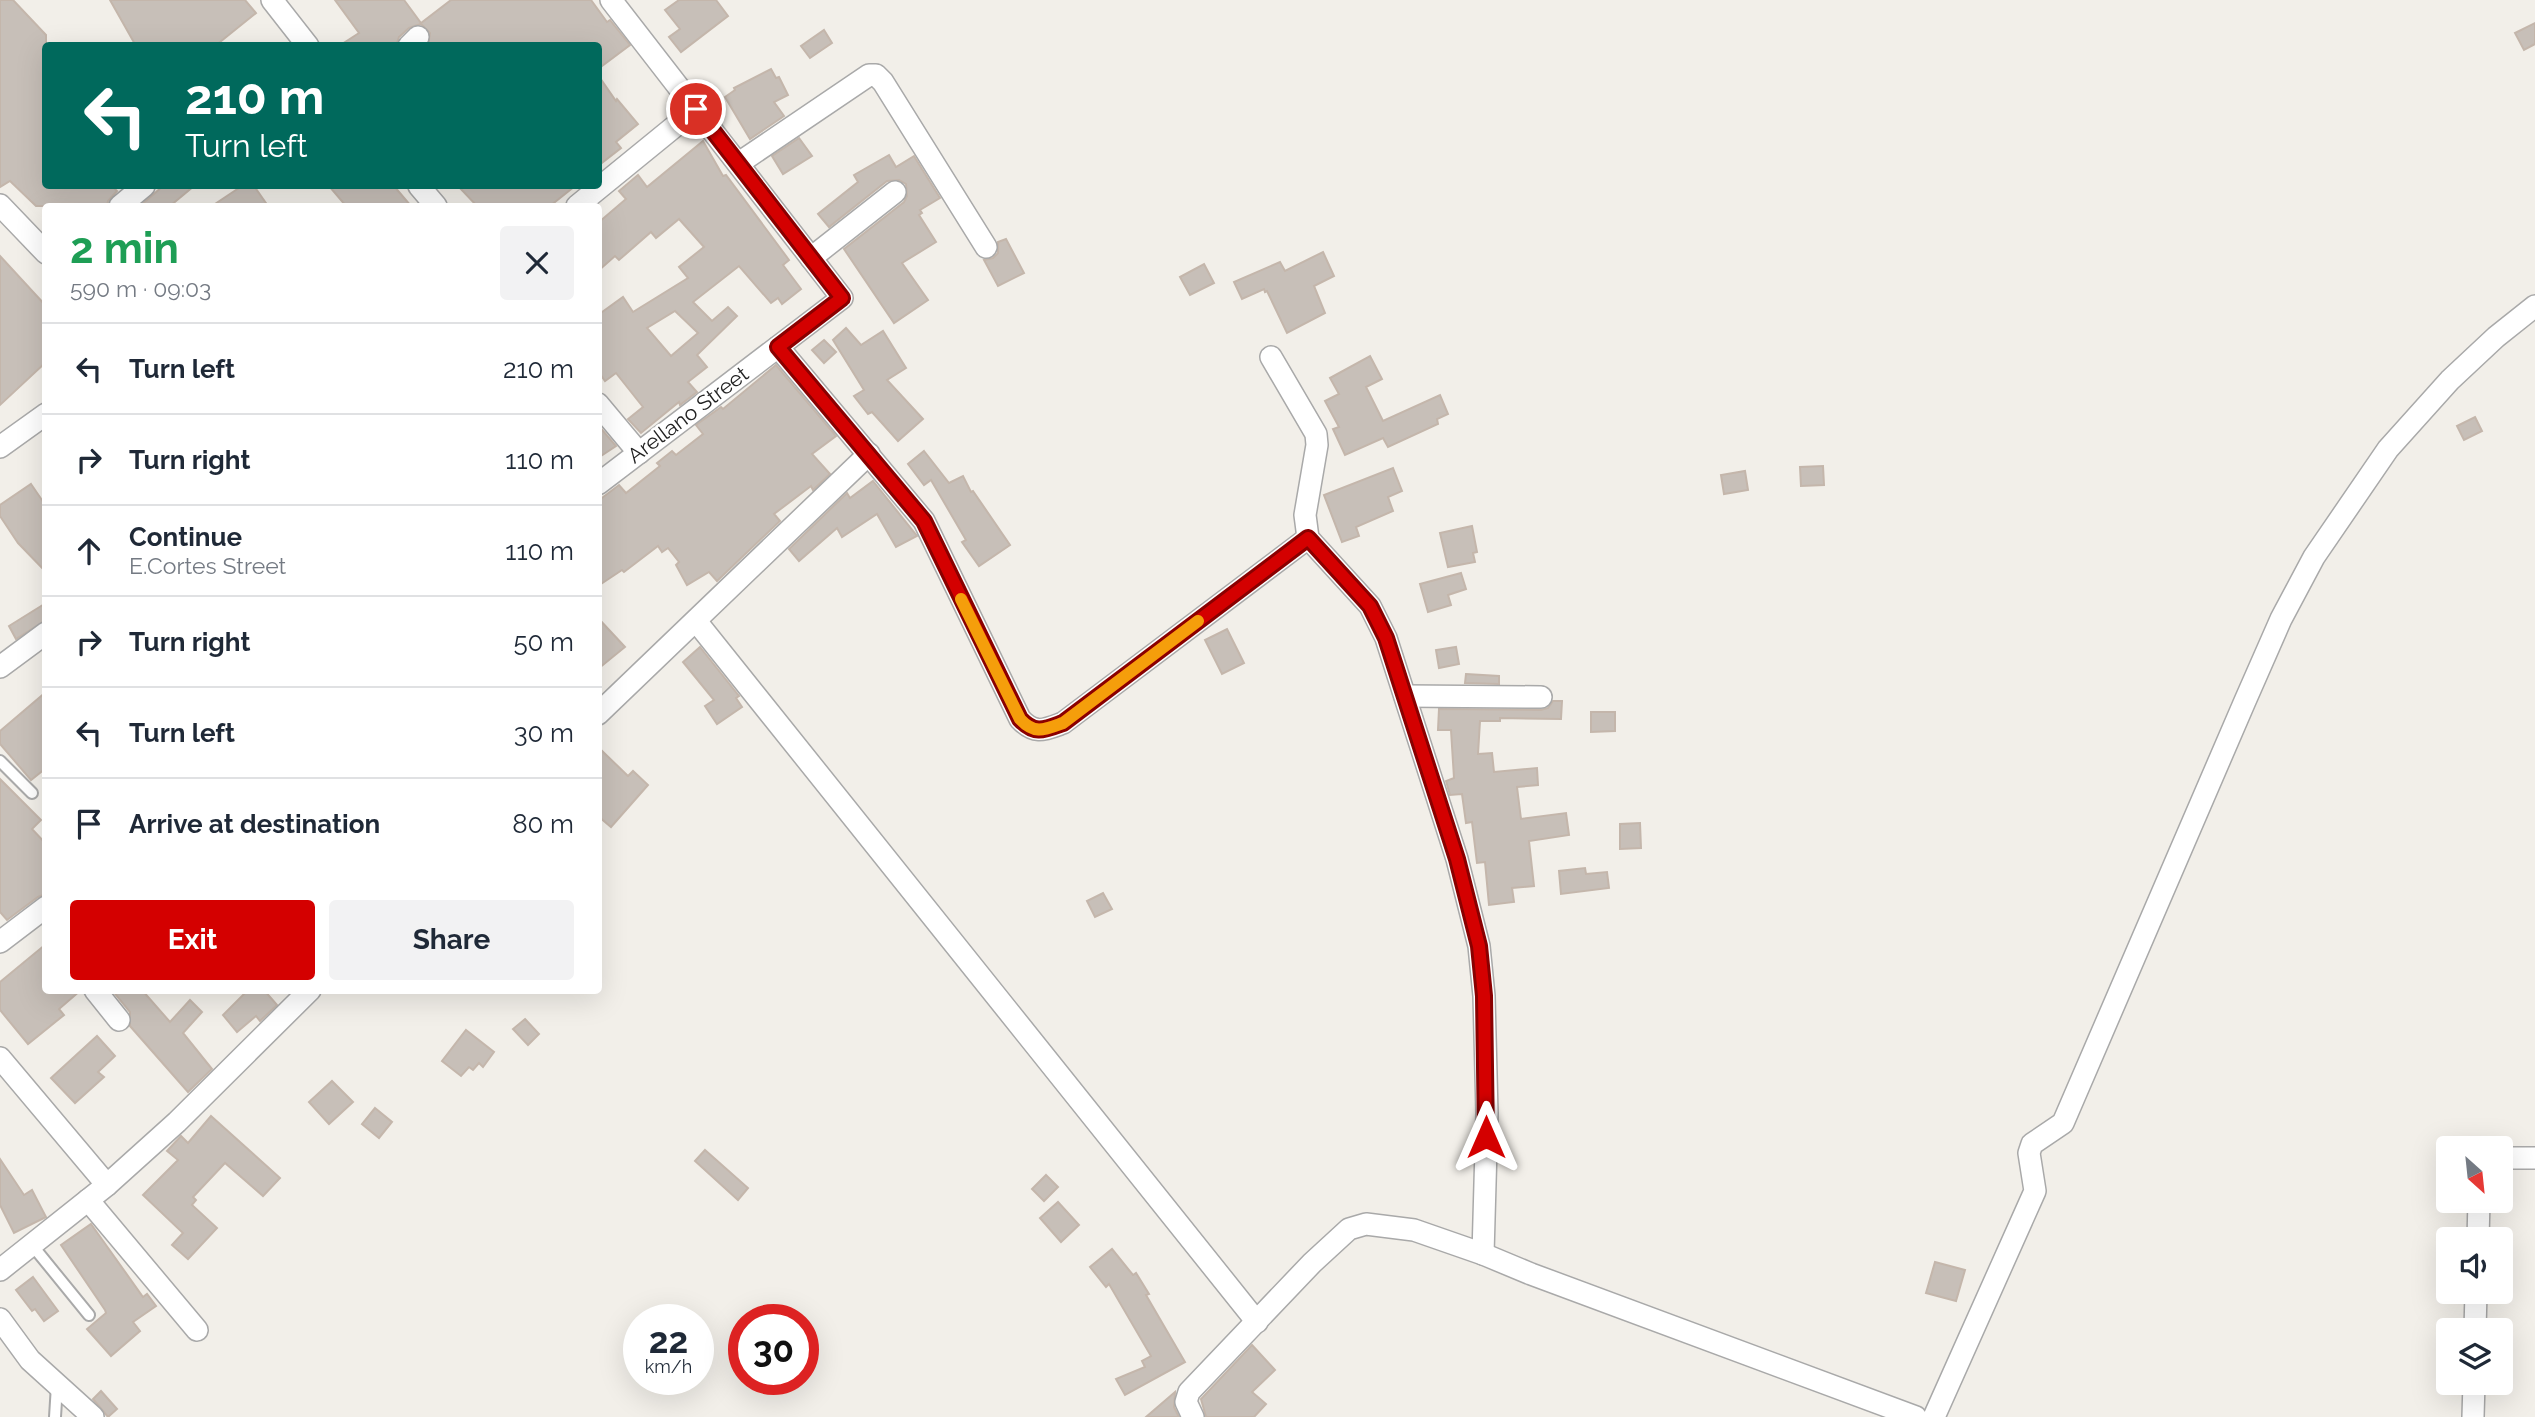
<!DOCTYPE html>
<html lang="en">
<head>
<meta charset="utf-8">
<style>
  :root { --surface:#fff; --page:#f2f2f3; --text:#1f2937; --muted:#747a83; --line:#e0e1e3; --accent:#d40000 }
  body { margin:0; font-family:Raleway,sans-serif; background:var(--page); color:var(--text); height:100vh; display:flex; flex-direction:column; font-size:26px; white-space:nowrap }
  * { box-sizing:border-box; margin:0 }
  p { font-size:23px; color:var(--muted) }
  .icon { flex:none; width:38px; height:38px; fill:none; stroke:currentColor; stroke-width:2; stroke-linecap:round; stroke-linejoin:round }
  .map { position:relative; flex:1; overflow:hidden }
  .sheet { position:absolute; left:42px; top:203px; width:560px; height:791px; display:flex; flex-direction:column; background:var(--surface); border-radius:7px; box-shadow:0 7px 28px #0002 }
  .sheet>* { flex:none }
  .top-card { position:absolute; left:42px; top:42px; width:560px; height:147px; border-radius:7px; box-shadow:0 7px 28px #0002; background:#00695c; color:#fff; overflow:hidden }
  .needle { width:46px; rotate:153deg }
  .fabs { position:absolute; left:2436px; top:1136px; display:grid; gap:14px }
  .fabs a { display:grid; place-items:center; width:77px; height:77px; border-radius:7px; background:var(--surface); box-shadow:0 7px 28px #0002; font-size:35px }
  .speed { position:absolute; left:623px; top:1304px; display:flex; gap:14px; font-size:35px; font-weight:700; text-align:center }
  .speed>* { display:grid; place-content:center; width:91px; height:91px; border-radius:50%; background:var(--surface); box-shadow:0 7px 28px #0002; line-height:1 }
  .speed small { font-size:18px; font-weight:400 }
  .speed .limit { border:10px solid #d22; background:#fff; color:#111 }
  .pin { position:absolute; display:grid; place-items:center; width:60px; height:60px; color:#fff; margin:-30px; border:4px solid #fff; border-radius:50%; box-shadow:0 2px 7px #0007 }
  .me { position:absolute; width:77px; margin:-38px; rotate:0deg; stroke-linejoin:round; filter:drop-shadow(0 0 5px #0008) }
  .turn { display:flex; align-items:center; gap:24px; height:147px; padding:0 28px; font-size:32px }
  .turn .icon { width:91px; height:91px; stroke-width:2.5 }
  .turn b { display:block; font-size:49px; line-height:60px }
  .round { display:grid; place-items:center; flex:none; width:74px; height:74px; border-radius:7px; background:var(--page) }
  .summary { display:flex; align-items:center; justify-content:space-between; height:119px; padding:0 28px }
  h1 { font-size:42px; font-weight:700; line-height:52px; color:#1e9e55 }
  .primary-button { display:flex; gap:14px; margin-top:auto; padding:14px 28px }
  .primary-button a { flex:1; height:80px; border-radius:7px; background:var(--accent); color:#fff; font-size:28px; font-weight:700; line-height:80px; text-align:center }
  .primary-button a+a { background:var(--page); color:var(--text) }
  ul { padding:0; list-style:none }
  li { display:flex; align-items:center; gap:21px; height:91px; padding:0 28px; border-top:2px solid var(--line) }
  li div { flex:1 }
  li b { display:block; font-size:26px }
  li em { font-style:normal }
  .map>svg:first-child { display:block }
</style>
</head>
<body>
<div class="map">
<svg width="2535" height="1417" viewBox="0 0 2535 1417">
  <rect width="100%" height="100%" fill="#f2efe9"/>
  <!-- building -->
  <g fill="#c7bfb8" stroke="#c4b6ab" stroke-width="2" fill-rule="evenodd">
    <path d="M0 0H13L46 35V186H112L117 191 108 201 107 206H36L10 181 0 187Z"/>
    <path d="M110 0H245L256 13 215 46H136Z"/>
    <path d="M335 0H404L421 23 451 0H591L607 22 610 20 630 45 598 69V46H428L430 33 421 24 409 28 399 37 396 46H339L359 33Z"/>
    <path d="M679 0H716L728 16 681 52 669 37 680 29 665 10Z"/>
    <path d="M2535 23V44L2524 50 2515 33Z"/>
    <path d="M824 30 832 43 810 58 801 46Z"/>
    <path d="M771 69 776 78 779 77 788 95 774 102 784 116 750 139 725 97 735 90 734 88Z"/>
    <path d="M598 75 616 101 617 99 638 124 616 142 621 148 598 166Z"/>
    <path d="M799 138 812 156 783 174 772 156Z"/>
    <path d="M703 141 723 176 726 175 789 260 783 265 801 289 782 304 778 298 771 303 739 266 693 302 712 321 728 307 737 316 697 355 707 367 688 382 697 392 680 405 679 402 641 433 628 419 643 407 616 373 605 381 598 371V315L623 297 633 312 688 278 679 267 704 247 679 219 656 238 651 232 619 260 615 256 598 271V223L626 199 619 191 638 175 647 187ZM675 311 698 333 671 356 647 328Z"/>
    <path d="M889 155 896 167 914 156 940 198 920 210 922 213 919 215 936 242 902 263 928 300 894 323 844 249 904 202 907 196 906 184 899 180 887 181 829 227 818 214 858 182 854 175Z"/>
    <path d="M163 186H194L170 206H140Z"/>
    <path d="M242 186H254L268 206H212Z"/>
    <path d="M329 186H394L411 206H346Z"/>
    <path d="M458 186H575L550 206H477Z"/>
    <path d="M1006 239 1024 273 998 286 984 260 993 258 998 253V242Z"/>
    <path d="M1323 252 1334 276 1314 286 1325 313 1287 333 1267 291 1265 292 1264 289 1242 299 1234 282 1280 262 1285 271Z"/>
    <path d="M0 256 46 306V362L0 405Z"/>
    <path d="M1204 264 1214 283 1190 295 1180 277Z"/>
    <path d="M846 328 861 345 883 331 906 368 887 380 923 419 898 441 872 412 868 414 854 396 864 390 833 340Z"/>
    <path d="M824 340 836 352 824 363 812 350Z"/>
    <path d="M1370 356 1382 379 1366 387 1383 421 1440 395 1448 414 1437 419 1438 424 1388 447 1383 438 1345 455 1333 429 1339 427 1325 401 1339 394 1330 378Z"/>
    <path d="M776 365 836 436 812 454 830 474 813 490 811 486 774 514 780 521 717 581 709 572 687 585 676 565 679 562 668 548 662 552 658 546 624 572 622 570 598 586V501L619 485 626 493 660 466 657 463 672 451 676 455 703 434 696 425 721 407 723 409Z"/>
    <path d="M2475 417 2482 431 2464 440 2457 426Z"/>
    <path d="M598 425 616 446 598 458Z"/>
    <path d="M924 451 949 483 963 476 971 492 973 491 1010 545 979 566 962 542 966 540 931 480 924 485 908 464Z"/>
    <path d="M1823 466 1824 485 1801 486 1800 467Z"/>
    <path d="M1393 468 1402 491 1388 497 1393 511 1356 527 1359 536 1342 542 1324 495Z"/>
    <path d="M1745 471 1748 490 1724 494 1721 475Z"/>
    <path d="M873 481 917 536 896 547 877 514 842 537 837 528 799 561 789 549 847 493 850 498Z"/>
    <path d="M31 484 46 506V572L18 543 0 516V505Z"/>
    <path d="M1472 526 1477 552 1473 553 1475 562 1448 567 1440 533Z"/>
    <path d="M1461 573 1466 589 1448 595 1451 605 1428 612 1420 584Z"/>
    <path d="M46 603V620L16 639 9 626Z"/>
    <path d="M598 618 625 647 598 669Z"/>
    <path d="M1227 629 1244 663 1222 674 1205 640Z"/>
    <path d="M700 647 739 696 736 698 742 707 717 724 705 706 714 700 683 662Z"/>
    <path d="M1456 647 1459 664 1439 668 1436 650Z"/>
    <path d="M1466 674 1499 676V684L1465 683Z"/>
    <path d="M46 692V768L31 780 0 744V731Z"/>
    <path d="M1553 701H1562L1561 719 1500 718V721H1480L1478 754 1492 753 1494 772 1537 768 1538 785 1517 787 1521 819 1566 813 1569 835 1529 841 1534 886 1512 888 1514 902 1489 905 1485 862 1477 863 1472 822 1466 823 1462 794 1450 795 1446 781 1454 778 1451 730H1438L1439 709 1541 710 1548 708Z"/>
    <path d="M1591 712H1615V731L1591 732Z"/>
    <path d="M598 747 628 776 633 771 648 785 611 827 598 816Z"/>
    <path d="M0 779 41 820 32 829 46 844V894L38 897 7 920 0 912Z"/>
    <path d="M1640 823 1641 848 1620 849V824Z"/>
    <path d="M1585 868 1586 874 1607 872 1609 888 1561 894 1559 871Z"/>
    <path d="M1103 893 1112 909 1095 917 1087 901Z"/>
    <path d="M46 944V990H81L59 1009 64 1015 28 1044 0 1010V982Z"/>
    <path d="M112 990H142L170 1022 190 1000 202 1012 183 1033 212 1069 188 1092 130 1026V1012Z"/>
    <path d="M248 990H264L277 1005 260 1021 256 1016 237 1032 223 1015Z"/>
    <path d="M525 1019 539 1034 528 1045 513 1029Z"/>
    <path d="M466 1030 494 1052 483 1067 479 1063 473 1070 469 1067 461 1076 442 1061Z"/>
    <path d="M97 1036 115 1056 98 1072 104 1077 75 1103 51 1078Z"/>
    <path d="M332 1081 353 1102 329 1124 309 1102Z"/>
    <path d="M375 1108 392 1122 379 1138 362 1124Z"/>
    <path d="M211 1116 280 1178 263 1196 225 1163 193 1197 196 1200 192 1205 217 1228 188 1259 172 1245 183 1233 143 1195 178 1160 167 1151 181 1136 188 1143Z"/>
    <path d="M705 1150 748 1188 738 1200 695 1161Z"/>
    <path d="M0 1159 24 1195 32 1190 46 1217 14 1233 0 1205Z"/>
    <path d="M1046 1175 1058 1187 1044 1201 1032 1189Z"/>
    <path d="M1058 1202 1079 1225 1061 1242 1040 1218Z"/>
    <path d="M91 1224 143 1297 147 1294 156 1306 133 1322 140 1331 111 1356 87 1329 106 1313 105 1310 61 1245Z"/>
    <path d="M1112 1249 1133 1275 1136 1273 1149 1294 1146 1295 1185 1362 1125 1395 1116 1379 1145 1367 1142 1361 1151 1356 1109 1284 1106 1287 1090 1267Z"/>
    <path d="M1935 1262 1965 1270 1956 1301 1926 1293Z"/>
    <path d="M33 1277 58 1311 44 1321 35 1309 32 1311 16 1290Z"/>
    <path d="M1252 1345 1275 1370 1252 1392 1266 1404 1254 1417H1206L1201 1399Z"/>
    <path d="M101 1391 117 1409 108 1417 93 1399Z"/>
    <path d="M1175 1392 1174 1407 1179 1417H1146Z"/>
  </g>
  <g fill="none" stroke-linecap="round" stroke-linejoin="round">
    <!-- service casing -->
    <g stroke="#a9a9a9" stroke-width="14">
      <g id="service">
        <path d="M0 761 32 793"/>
        <path d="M32 1245 89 1315"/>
        <path d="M55 1417 57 1385"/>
      </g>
    </g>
    <!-- minor casing -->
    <g stroke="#a9a9a9" stroke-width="24">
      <g id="minor">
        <path d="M272 0 308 46"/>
        <path d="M409 46 418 37"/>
        <path d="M739 163 869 75H876L883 82 986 247"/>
        <path d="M419 186 436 206"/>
        <path d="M0 205 46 253"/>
        <path d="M120 206 144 186"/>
        <path d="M577 206 696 109"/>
        <path d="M811 258 895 192"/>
        <path d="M778 347 924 521 1020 719C1035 735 1044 730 1063 723L1308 538"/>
        <path d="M1271 357 1316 434 1317 445 1305 515 1308 538 1370 606 1386 638 1457 859 1479 946 1484 996 1487 1113 1483 1254"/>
        <path d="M598 404 639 453"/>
        <path d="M0 447 46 414"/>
        <path d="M598 484 842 298 611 0"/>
        <path d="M696 621 1257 1322"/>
        <path d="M0 667 46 633"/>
        <path d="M1405 696 1541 697"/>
        <path d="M598 714 869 454"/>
        <path d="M0 942 46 907"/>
        <path d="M95 990 119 1020"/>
        <path d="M0 1058 107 1185"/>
        <path d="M2501 1158H2535"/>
        <path d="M88 1200 197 1330"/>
        <path d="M2478 1239 2479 1200"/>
        <path d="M0 1270 107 1185 177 1122 310 990"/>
        <path d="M0 1319 30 1360 93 1417"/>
        <path d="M2475 1330 2476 1292"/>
        <path d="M1193 1417 1186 1402 1189 1392 1312 1263 1349 1229 1366 1224 1414 1230 1483 1254 1531 1274 1916 1417"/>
        <path d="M1934 1417 2035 1191 2029 1153 2032 1144 2063 1123 2245 701 2281 619 2314 557 2388 449 2450 380 2496 337 2535 306"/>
        <path d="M2473 1417 2474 1382"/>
      </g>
    </g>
    <!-- service -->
    <use href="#service" stroke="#fff" stroke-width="10"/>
    <!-- minor -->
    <use href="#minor" stroke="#fff" stroke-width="21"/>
  </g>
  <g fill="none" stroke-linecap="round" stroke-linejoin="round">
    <!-- route casing -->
    <g stroke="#8a0000" stroke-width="18">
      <path id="route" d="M696 109 842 298 778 347 924 521 1020 719C1035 735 1044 730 1063 723L1308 538 1370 606 1386 638 1457 859 1479 946 1484 996 1486 1137"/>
    </g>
    <!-- route -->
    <use href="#route" stroke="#d40000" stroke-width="12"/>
    <!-- slow -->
    <path stroke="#f59e0b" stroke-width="12" d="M961 599 1020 719C1035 735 1044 730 1063 723L1198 621"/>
  </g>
  <g text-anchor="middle" stroke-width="5" stroke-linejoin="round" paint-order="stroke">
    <!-- street labels -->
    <g font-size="21" fill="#222" stroke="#fff">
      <text transform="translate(688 415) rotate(-37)" y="7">Arellano Street</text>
    </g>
  </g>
</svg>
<div class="fabs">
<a><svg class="needle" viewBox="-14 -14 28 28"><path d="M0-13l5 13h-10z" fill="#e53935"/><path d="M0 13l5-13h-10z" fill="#747a83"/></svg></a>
<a><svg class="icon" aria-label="sound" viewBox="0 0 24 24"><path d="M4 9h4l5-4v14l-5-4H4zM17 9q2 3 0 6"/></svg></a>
<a><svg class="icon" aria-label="layers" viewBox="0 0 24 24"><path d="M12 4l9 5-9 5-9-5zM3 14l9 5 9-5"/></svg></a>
</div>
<div class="speed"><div>22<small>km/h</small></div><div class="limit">30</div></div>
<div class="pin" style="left:696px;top:109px;background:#d93025"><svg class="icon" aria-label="arrive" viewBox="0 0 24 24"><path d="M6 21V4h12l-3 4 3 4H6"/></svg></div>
<svg class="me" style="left:1486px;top:1137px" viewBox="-20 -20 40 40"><path d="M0-17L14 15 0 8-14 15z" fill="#d40000" stroke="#fff" stroke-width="4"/></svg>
<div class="top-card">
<div class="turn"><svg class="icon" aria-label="left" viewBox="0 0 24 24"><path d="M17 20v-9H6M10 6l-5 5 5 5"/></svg><div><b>210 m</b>Turn left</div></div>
</div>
<section class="sheet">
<div class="summary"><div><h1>2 min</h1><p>590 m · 09:03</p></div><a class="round"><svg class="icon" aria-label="close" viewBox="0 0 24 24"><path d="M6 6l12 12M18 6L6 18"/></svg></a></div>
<ul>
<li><svg class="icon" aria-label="left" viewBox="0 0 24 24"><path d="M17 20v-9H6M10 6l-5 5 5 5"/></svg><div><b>Turn left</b></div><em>210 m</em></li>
<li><svg class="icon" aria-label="right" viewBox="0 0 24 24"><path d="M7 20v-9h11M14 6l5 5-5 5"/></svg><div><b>Turn right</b></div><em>110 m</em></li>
<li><svg class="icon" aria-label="ahead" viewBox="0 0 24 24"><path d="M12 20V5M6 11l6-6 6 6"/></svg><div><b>Continue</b><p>E.Cortes Street</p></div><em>110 m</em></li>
<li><svg class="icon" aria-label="right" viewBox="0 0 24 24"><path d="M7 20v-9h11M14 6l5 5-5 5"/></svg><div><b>Turn right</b></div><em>50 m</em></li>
<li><svg class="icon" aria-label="left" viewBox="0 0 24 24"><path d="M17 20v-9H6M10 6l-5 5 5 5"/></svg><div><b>Turn left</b></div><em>30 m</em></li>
<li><svg class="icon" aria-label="arrive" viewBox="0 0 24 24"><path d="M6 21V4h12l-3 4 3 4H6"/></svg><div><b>Arrive at destination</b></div><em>80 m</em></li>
</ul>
<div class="primary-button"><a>Exit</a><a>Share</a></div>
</section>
</div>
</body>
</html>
